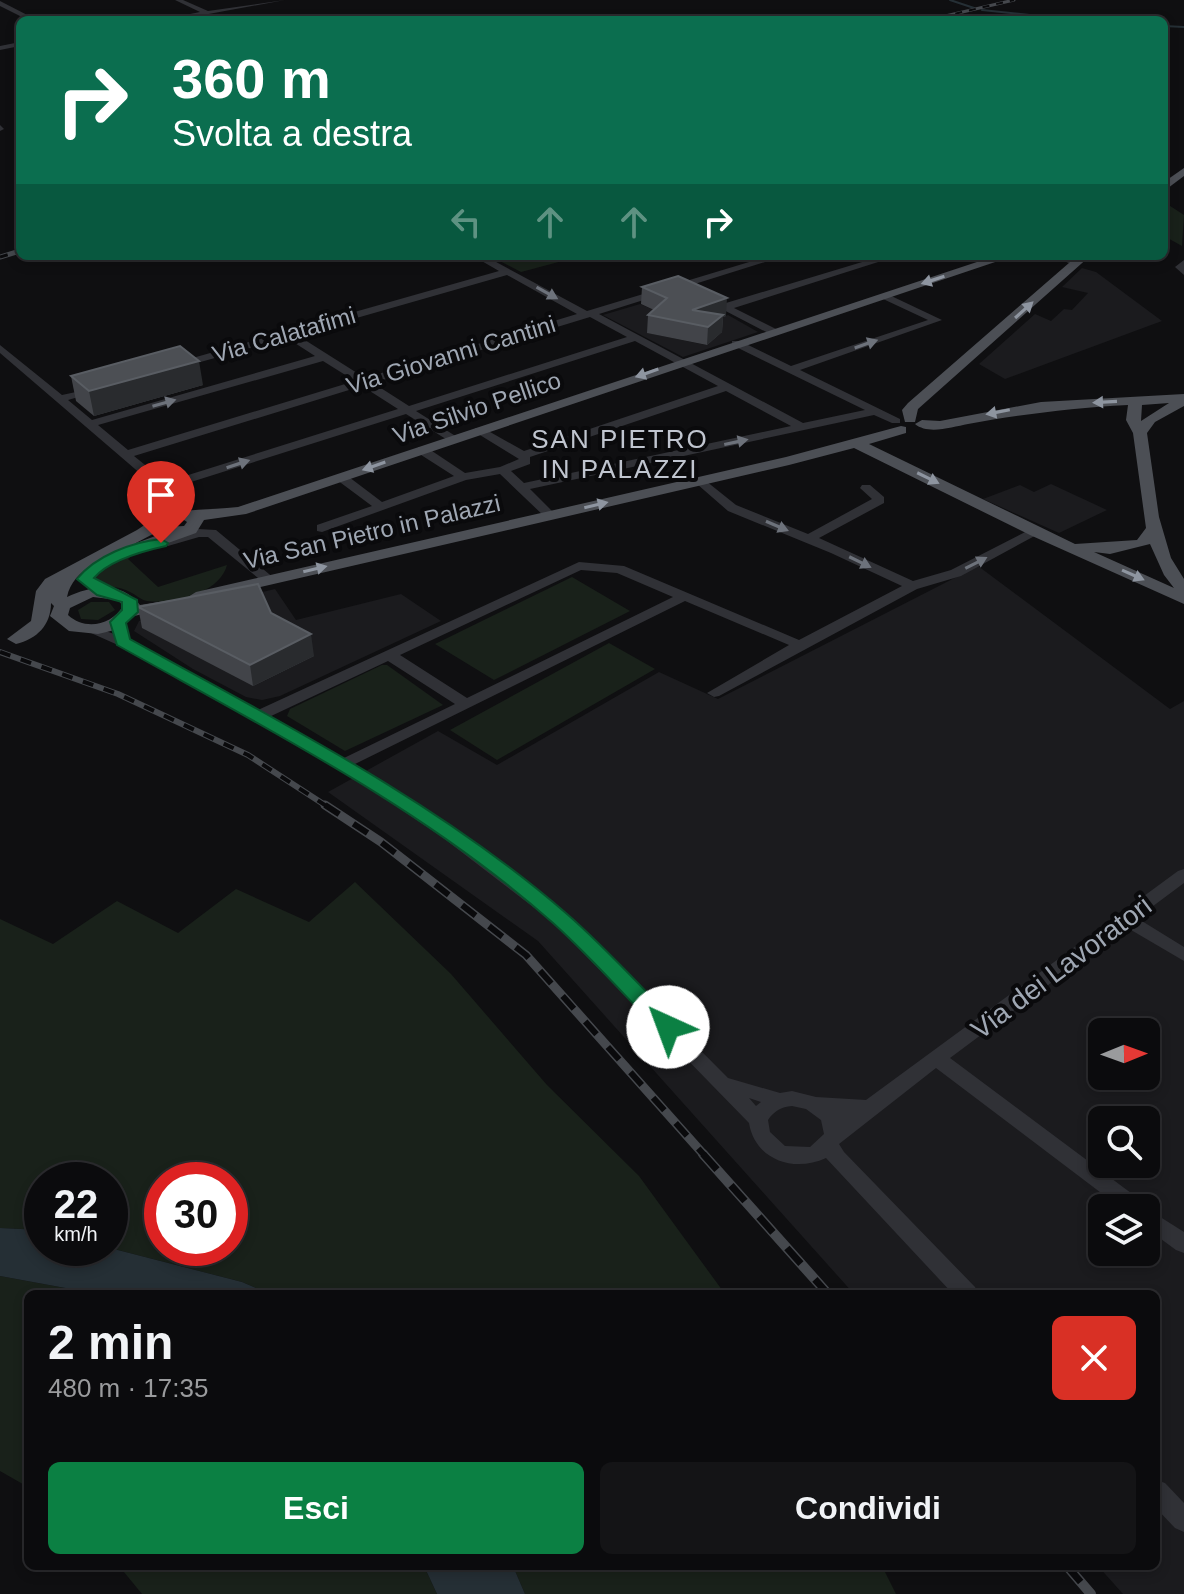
<!DOCTYPE html>
<html lang="it">
<head>
<meta charset="utf-8">
<style>
  :root { --surface:#0b0b0d; --page:#141416; --text:#f1f3f6; --muted:#9a9b9d; --line:#2b2b2e; --accent:#0b8043 }
  body { margin:0; font-family:Arial,sans-serif; background:var(--page); color:var(--text); height:100vh; display:flex; flex-direction:column; font-size:30px; white-space:nowrap }
  * { box-sizing:border-box; margin:0 }
  p { font-size:26px; color:var(--muted) }
  .icon { flex:none; width:44px; height:44px; fill:none; stroke:currentColor; stroke-width:2; stroke-linecap:round; stroke-linejoin:round }
  .map { position:relative; flex:1; overflow:hidden }
  .details { position:absolute; left:24px; top:1290px; width:1136px; height:280px; display:flex; flex-direction:column; background:var(--surface); border-radius:12px; box-shadow:0 4px 12px #0003,0 0 0 2px var(--line) }
  .details>* { flex:none }
  .top-card { position:absolute; left:16px; top:16px; width:1152px; height:244px; border-radius:12px; box-shadow:0 4px 12px #0003,0 0 0 2px var(--line); background:#0b6e4f; color:#fff; overflow:hidden }
  .needle { width:52px; rotate:89deg }
  .tools { position:absolute; left:1088px; top:1018px; display:grid; gap:16px }
  .tools a { display:grid; place-items:center; width:72px; height:72px; border-radius:12px; background:var(--surface); box-shadow:0 4px 12px #0003,0 0 0 2px var(--line); font-size:40px }
  .speed { position:absolute; left:24px; top:1162px; display:flex; gap:16px; font-size:40px; font-weight:700; text-align:center }
  .speed>* { display:grid; place-content:center; width:104px; height:104px; border-radius:50%; background:var(--surface); box-shadow:0 4px 12px #0003,0 0 0 2px var(--line); line-height:1 }
  .speed small { font-size:20px; font-weight:400 }
  .speed .limit { border:12px solid #d22; background:#fff; color:#111 }
  .pin { position:absolute; display:grid; place-items:center; width:68px; height:68px; color:#fff; margin:-82px -34px; border-radius:50% 50% 50% 0; rotate:-45deg; box-shadow:0 0 8px #0007 }
  .pin .icon { rotate:45deg }
  .me { position:absolute; width:88px; margin:-44px; rotate:317deg; stroke-linejoin:round; filter:drop-shadow(0 0 6px #0008) }
  .turn { display:flex; align-items:center; gap:28px; height:168px; padding:0 24px; font-size:36px }
  .turn .icon { width:104px; height:104px; stroke-width:2.5 }
  .turn b { display:block; font-size:56px; line-height:68px }
  .lanes { display:flex; align-items:center; height:76px; padding:0 24px; background:#0003; justify-content:center; gap:40px; direction:ltr }
  .lanes .off { opacity:.35 }
  .round { display:grid; place-items:center; flex:none; width:84px; height:84px; border-radius:12px; background:var(--page) }
  .summary { display:flex; align-items:center; justify-content:space-between; height:136px; padding:0 24px }
  h1 { font-size:48px; font-weight:700; line-height:60px }
  .primary-button { display:flex; gap:16px; margin-top:auto; padding:16px 24px }
  .primary-button a { flex:1; height:92px; border-radius:12px; background:var(--accent); color:#fff; font-size:32px; font-weight:700; line-height:92px; text-align:center }
  .primary-button a+a { background:var(--page); color:var(--text) }
  .map>svg:first-child { display:block }
</style>
</head>
<body>
<div class="map">
<svg width="1184" height="1594" viewBox="0 0 1184 1594">
  <rect width="100%" height="100%" fill="#0f0f11"/>
  <!-- built -->
  <g fill="#1b1b1e" fill-rule="evenodd">
    <path d="M1082 268 1096 272 1162 321 1005 379 979 364 1035 314 1051 321 1064 309 1072 310 1088 293 1062 287Z"/>
    <path d="M640 304 659 312 648 333 706 345 721 333 708 322 728 315 758 332 683 357 603 315Z"/>
    <path d="M1051 484 1107 510 1059 533 983 499 1020 485 1034 492Z"/>
    <path d="M978 566 1170 709 1184 701V1594H1123L1098 1566H1156V1294H854L538 941 328 792 438 731 497 765 659 672 718 699ZM1102 1032H1146V1076H1102ZM1102 1120H1146V1164H1102ZM1102 1208H1146V1252H1102Z"/>
    <path d="M275 589 296 620 401 594 441 621 280 696 262 700 246 697 193 669 134 631 139 621Z"/>
  </g>
  <!-- green -->
  <g fill="#19211a" fill-rule="evenodd">
    <path d="M1164 202 1184 215 1182 246 1164 236Z"/>
    <path d="M490 256H581L521 272Z"/>
    <path d="M135 553 128 559 158 587 227 565C220 593 173 605 147 601 139 599 137 595 130 592 119 586 106 587 94 582L95 570Z"/>
    <path d="M572 577 630 611 494 680 435 644Z"/>
    <path d="M91 602H109L115 610 98 620 81 619 78 610Z"/>
    <path d="M609 643 655 669 497 760 450 730Z"/>
    <path d="M382 665H387L443 705 345 751 287 716 290 709Z"/>
    <path d="M355 882 451 974 547 1085 639 1176 725 1294H270L242 1282 110 1248V1180H42V1230L0 1228V919L53 944 117 901 178 933 236 889 309 922ZM162 1180H230V1248H162Z"/>
    <path d="M0 1276 98 1294H28V1487L0 1471Z"/>
    <path d="M119 1566H424L437 1594H142Z"/>
    <path d="M513 1566H882L896 1594H525Z"/>
  </g>
  <!-- water -->
  <g fill="#252f35">
    <path d="M0 1228 42 1230V1248H110L242 1282 270 1294H98L0 1276Z"/>
    <path d="M424 1566H513L525 1594H437Z"/>
  </g>
  <g fill="none" stroke-linecap="round" stroke-linejoin="round">
    <!-- stream -->
    <g stroke="#252f35" stroke-width="2">
      <path d="M950 0 974 8"/>
      <path d="M982 10 1076 20"/>
      <path d="M1164 26 1184 27"/>
    </g>
    <!-- minor -->
    <g fill="#303136" fill-rule="evenodd">
      <path d="M175 0H183L208 11 285 0 176 20H161L200 12Z"/>
      <path d="M0 1 35 19 36 20H28L0 6Z"/>
      <path d="M20 42V46L0 50V46Z"/>
      <path d="M0 125 4 129 0 131Z"/>
      <path d="M473 256H485L587 311 769 256H784L599 314 803 423 865 410 732 345V341H740L791 366 928 320 881 298 880 296 885 293 942 320 800 370 900 419V423H892L874 415 530 489 556 515 550 519 546 518 500 474 466 480 322 532 317 531V525L372 506 337 480V474H345L382 502 454 476 418 453V447H426L465 473 500 467 519 459 475 432V428H483L524 451 718 386 635 341 416 411 457 437V441H449L406 414 172 488 194 515 188 519 184 518 156 487 164 513 159 525 155 526 149 522 152 513 142 475 0 353V345L62 395 99 387V391L68 400 92 420 315 356 287 338 179 368 174 365 175 363 499 271ZM507 275 577 314 365 378 297 335ZM590 317 627 337 409 406 373 383ZM323 361 355 381 128 450 98 425ZM362 386 398 409 166 482 134 456ZM726 391 791 426 524 483 511 471 530 464V457Z"/>
      <path d="M882 256H897L734 308 778 330V334H770L716 306Z"/>
      <path d="M1053 256H1067L1081 263 1073 265Z"/>
      <path d="M1184 260V275L1175 267Z"/>
      <path d="M701 477 736 505 808 534 872 499 860 488 862 485H870L884 497V503L819 538 913 581 951 570 1031 529H1041L1042 532 961 576 917 589 719 696 714 697 707 693 789 645 685 601 355 764 454 829 566 915 728 1078 780 1093 792 1091 816 1097 866 1100 1178 871 1184 869V883L1137 918 1184 947V961L1126 927 950 1058 1143 1202 1146 1208 1184 1232V1253L1176 1250 1146 1228V1208H1121L936 1068 839 1144 844 1152 975 1287 978 1294H953L826 1158C794 1173 755 1160 749 1123L554 923 442 837 338 767 118 645 82 629 89 625 128 639 258 710 579 562 624 566 799 640 902 586 831 553 728 511 697 484V478ZM581 570 617 573 673 597 467 698 400 655ZM388 661 455 704 344 758 269 717ZM749 1098 761 1102 756 1106ZM792 1106 806 1109 821 1120 824 1134 810 1147 785 1146 770 1132 768 1120C774 1111 781 1107 792 1106Z"/>
      <path d="M198 529 216 530 275 579 268 583 263 582 208 537H199L168 546 162 542Z"/>
      <path d="M1156 1480 1165 1483 1184 1503V1532L1175 1528 1156 1508Z"/>
    </g>
    <!-- major -->
    <g fill="#4c4f55" fill-rule="evenodd">
      <path d="M1184 168V176L1164 191V182Z"/>
      <path d="M995 256H1013L246 514 204 520 196 533 143 552H131V546C107 557 73 568 67 597 92 585 122 581 140 605L171 600 174 604 171 608 134 616 115 630 98 634 69 631 50 616 54 606 51 603C51 625 37 639 16 644L7 639 31 621 36 591 45 579 137 530 149 522 152 516C181 509 208 510 238 507ZM181 518 187 522 184 526 164 527 165 522ZM153 534 158 535 134 544ZM93 597 118 600 123 606C112 625 85 631 68 615L70 608Z"/>
      <path d="M1077 256H1090L918 409 915 422H905L902 410 908 403Z"/>
      <path d="M1184 394V406L1155 422 1147 433 1159 517 1171 558 1184 579V604L1030 535 854 448 789 465 196 602 188 597 196 592 786 457 901 426 906 427V433L869 444 1075 544 1137 540 1146 528 1133 433 1126 420 1128 405C1073 408 1023 414 968 424 952 427 928 435 915 424L922 420 940 421 1041 402ZM1169 403 1141 421 1142 405ZM1150 544 1164 575 1174 588 1094 552 1110 554Z"/>
    </g>
    <!-- rail-far4 casing -->
    <g stroke="#45484d" stroke-width="3">
      <path id="rail-far4" d="M928 20 1014 0"/>
    </g>
    <!-- rail-far3 casing -->
    <g stroke="#45484d" stroke-width="5">
      <path id="rail-far3" d="M0 257 20 251"/>
    </g>
    <!-- rail-far2 casing -->
    <g stroke="#45484d" stroke-width="6">
      <path id="rail-far2" d="M0 652 118 694 248 755 328 807"/>
    </g>
    <!-- rail-far1 casing -->
    <g stroke="#45484d" stroke-width="9">
      <path id="rail-far1" d="M325 805 381 842 526 955 705 1156"/>
    </g>
    <!-- rail casing -->
    <g stroke="#45484d" stroke-width="10">
      <g id="rail">
        <path d="M703 1154 828 1294"/>
        <path d="M1067 1566 1091 1594"/>
      </g>
    </g>
    <!-- rail-far4 -->
    <use href="#rail-far4" stroke="#0a0a0c" stroke-width="2" stroke-dasharray="7" stroke-linecap="butt"/>
    <!-- rail-far3 -->
    <use href="#rail-far3" stroke="#0a0a0c" stroke-width="3" stroke-dasharray="8" stroke-linecap="butt"/>
    <!-- rail-far2 -->
    <use href="#rail-far2" stroke="#0a0a0c" stroke-width="4" stroke-dasharray="11" stroke-linecap="butt"/>
    <!-- rail-far1 -->
    <use href="#rail-far1" stroke="#0a0a0c" stroke-width="6" stroke-dasharray="17" stroke-linecap="butt"/>
    <!-- rail -->
    <use href="#rail" stroke="#0a0a0c" stroke-width="7" stroke-dasharray="21" stroke-linecap="butt"/>
  </g>
  <!-- wall -->
  <g fill="#424449">
    <path d="M642 287 726 316 723 317 722 332 707 345 647 333 648 315 654 310 641 304Z"/>
    <path d="M71 376 203 385 94 416 76 401Z"/>
    <path d="M138 607 271 613 314 656 253 686 142 628Z"/>
  </g>
  <!-- shaded-wall -->
  <g fill="#292b2e">
    <path d="M727 298 726 316 723 317 722 332 707 345 708 327 692 310Z"/>
    <path d="M199 361 203 385 94 416 89 391Z"/>
    <path d="M311 634 314 656 253 686 250 665Z"/>
  </g>
  <!-- building -->
  <g fill="#4c4f54" stroke="#595d63" stroke-width="2">
    <path d="M678 276 727 298 692 310 723 315 708 327 648 315 667 298 642 287Z"/>
    <path d="M180 346 199 361 89 391 71 376Z"/>
    <path d="M258 584 271 613 311 634 250 665 138 607Z"/>
  </g>
  <!-- one-way arrows -->
  <defs><path id="oneway-solid" d="M-6-.8H1V-3.2L6.5 0L1 3.2V.8H-6Z" transform="scale(2)"/></defs>
  <g fill="#8e95a0">
    <use href="#oneway-solid" transform="translate(933 280) rotate(162)"/>
    <use href="#oneway-solid" transform="translate(1024 310) rotate(-42)"/>
    <use href="#oneway-solid" transform="translate(647 373) rotate(161)"/>
    <use href="#oneway-solid" transform="translate(1105 402) rotate(177)"/>
    <use href="#oneway-solid" transform="translate(998 412) rotate(169)"/>
    <use href="#oneway-solid" transform="translate(374 466) rotate(161)"/>
    <use href="#oneway-solid" transform="translate(928 478) rotate(26)"/>
    <use href="#oneway-solid" transform="translate(596 505) rotate(-13)"/>
    <use href="#oneway-solid" transform="translate(315 569) rotate(-13)"/>
    <use href="#oneway-solid" transform="translate(1133 575) rotate(24)"/>
  </g>
  <g fill="#6d727b">
    <use href="#oneway-solid" transform="translate(547 293) rotate(29)"/>
    <use href="#oneway-solid" transform="translate(866 344) rotate(-19)"/>
    <use href="#oneway-solid" transform="translate(164 403) rotate(-16)"/>
    <use href="#oneway-solid" transform="translate(736 442) rotate(-12)"/>
    <use href="#oneway-solid" transform="translate(238 464) rotate(-18)"/>
    <use href="#oneway-solid" transform="translate(777 526) rotate(23)"/>
    <use href="#oneway-solid" transform="translate(860 562) rotate(26)"/>
    <use href="#oneway-solid" transform="translate(976 563) rotate(-27)"/>
  </g>
  <!-- route -->
  <path fill="#0b8043" stroke="#07532c" stroke-width="2" d="M161 539 168 543 166 546C143 551 109 560 94 578L137 600 138 612 126 623 130 639C280 722 437 801 567 914 605 947 640 986 675 1021L678 1027 675 1032H660C625 996 591 957 553 923 424 808 267 729 117 645L110 622 122 610V602L97 595 77 579C95 556 132 542 161 539Z"/>
  <g text-anchor="middle" stroke-width="8" stroke-linejoin="round" paint-order="stroke">
    <!-- far-street labels -->
    <g font-size="24" fill="#9fa7b3" stroke="#0a0a0c">
      <text transform="translate(284 335) rotate(-16)" y="8">Via Calatafimi</text>
      <text transform="translate(451 355) rotate(-17)" y="8">Via Giovanni Cantini</text>
      <text transform="translate(477 408) rotate(-19)" y="8">Via Silvio Pellico</text>
      <text transform="translate(372 532) rotate(-13)" y="8">Via San Pietro in Palazzi</text>
    </g>
    <!-- far-quarter labels -->
    <g font-size="26" letter-spacing="2" fill="#c0c5cf" stroke="#0a0a0c">
      <text x="620" y="448">SAN PIETRO<tspan x="620" dy="30">IN PALAZZI</tspan></text>
    </g>
    <!-- street labels -->
    <g font-size="28" fill="#9fa7b3" stroke="#0a0a0c">
      <text transform="translate(1061 967) rotate(-37)" y="10">Via dei Lavoratori</text>
    </g>
  </g>
</svg>
<div class="tools">
<a><svg class="needle" viewBox="-14 -14 28 28"><path d="M0-13l5 13h-10z" fill="#e53935"/><path d="M0 13l5-13h-10z" fill="#9a9b9d"/></svg></a>
<a><svg class="icon" aria-label="search" viewBox="0 0 24 24"><circle cx="10" cy="10" r="6"/><path d="M15 15l6 6"/></svg></a>
<a><svg class="icon" aria-label="layers" viewBox="0 0 24 24"><path d="M12 4l9 5-9 5-9-5zM3 14l9 5 9-5"/></svg></a>
</div>
<div class="speed"><div>22<small>km/h</small></div><div class="limit">30</div></div>
<div class="pin" style="left:161px;top:543px;background:#d93025"><svg class="icon" aria-label="arrive" viewBox="0 0 24 24"><path d="M6 21V4h12l-3 4 3 4H6"/></svg></div>
<svg class="me" style="left:668px;top:1027px" viewBox="-20 -20 40 40"><circle r="19" fill="#fff"/><path d="M0-13L10 11 0 6-10 11z" fill="#0b8043"/></svg>
<div class="top-card">
<div class="turn"><svg class="icon" aria-label="right" viewBox="0 0 24 24"><path d="M7 20v-9h11M14 6l5 5-5 5"/></svg><div><b>360 m</b>Svolta a destra</div></div>
<div class="lanes"><svg class="icon off" aria-label="left" viewBox="0 0 24 24"><path d="M17 20v-9H6M10 6l-5 5 5 5"/></svg><svg class="icon off" aria-label="ahead" viewBox="0 0 24 24"><path d="M12 20V5M6 11l6-6 6 6"/></svg><svg class="icon off" aria-label="ahead" viewBox="0 0 24 24"><path d="M12 20V5M6 11l6-6 6 6"/></svg><svg class="icon" aria-label="right" viewBox="0 0 24 24"><path d="M7 20v-9h11M14 6l5 5-5 5"/></svg></div>
</div>
<section class="details">
<div class="summary"><div><h1>2 min</h1><p>480 m · 17:35</p></div><a class="round" style="background:#d93025;color:#fff"><svg class="icon" aria-label="close" viewBox="0 0 24 24"><path d="M6 6l12 12M18 6L6 18"/></svg></a></div>
<div class="primary-button"><a>Esci</a><a>Condividi</a></div>
</section>
</div>
</body>
</html>
